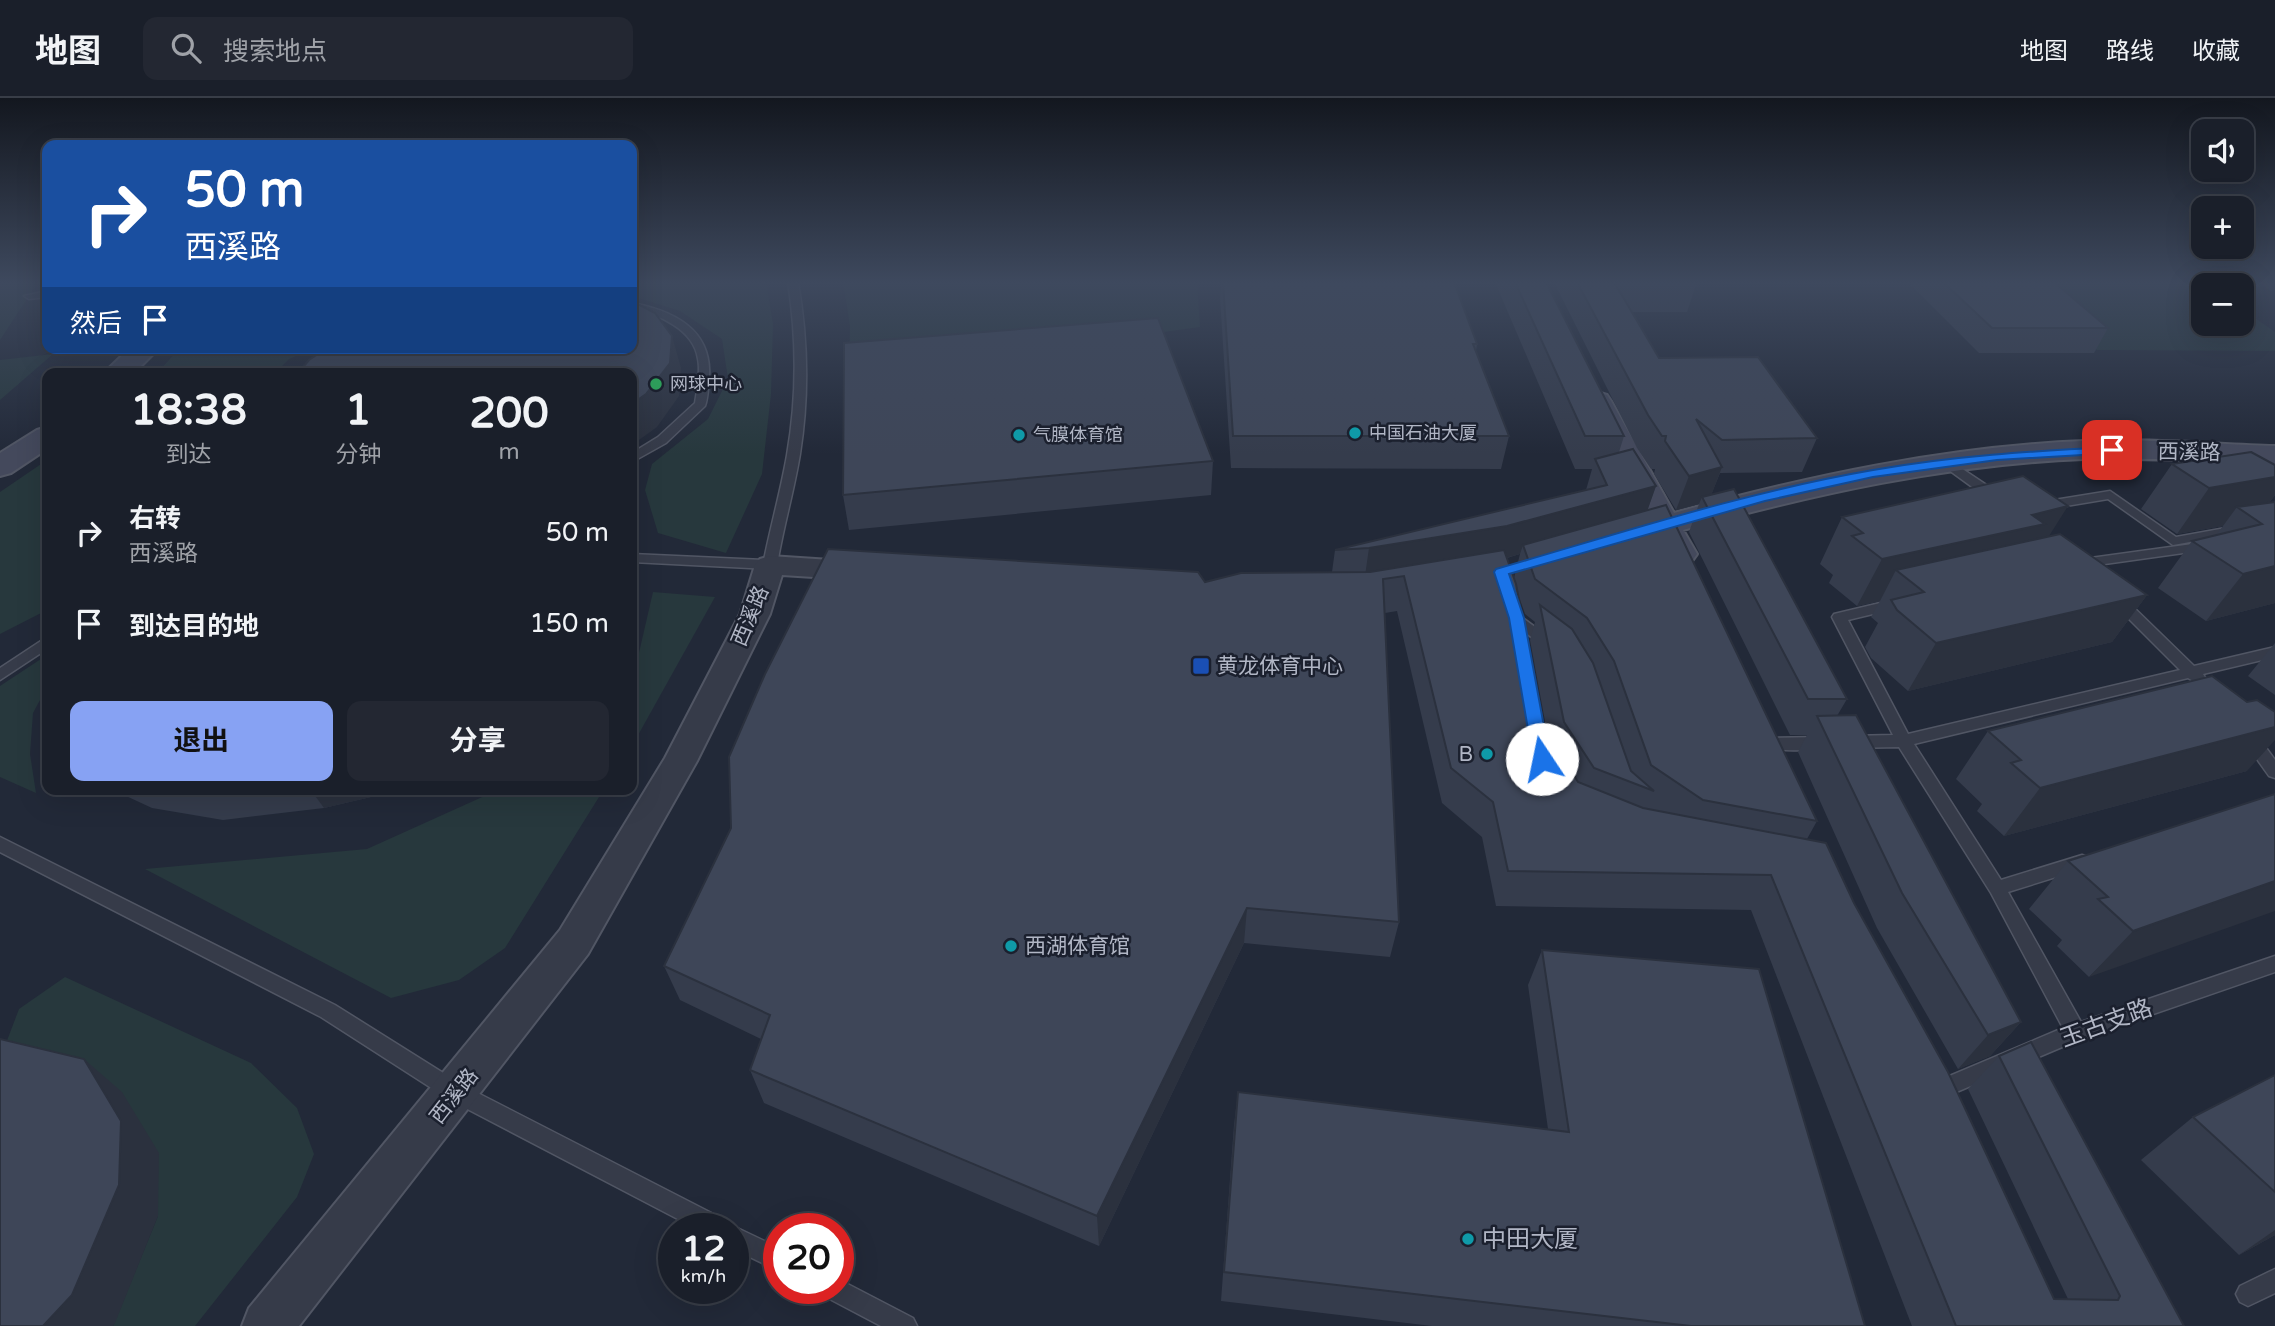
<!DOCTYPE html>
<html lang="zh">
<head>
<meta charset="utf-8">
<style>
  :root { --surface:#1a1f2a; --page:#232732; --text:#f1f3f6; --muted:#9fa2a8; --line:#383d47; --accent:#87a2f3 }
  body { margin:0; font-family:"Varela Round","Noto Sans SC",sans-serif; background:var(--page); color:var(--text); height:100vh; display:flex; flex-direction:column; font-size:26px; white-space:nowrap }
  * { box-sizing:border-box; margin:0 }
  p { font-size:23px; color:var(--muted) }
  .icon { flex:none; width:38px; height:38px; fill:none; stroke:currentColor; stroke-width:2; stroke-linecap:round; stroke-linejoin:round }
  .map { position:relative; flex:1; overflow:hidden }
  .details { position:absolute; left:42px; top:270px; width:595px; height:427px; display:flex; flex-direction:column; background:var(--surface); border-radius:14px; box-shadow:0 7px 28px #0002,0 0 0 2px var(--line) }
  .details>* { flex:none }
  .guide { position:absolute; left:42px; top:42px; width:595px; height:214px; border-radius:14px; box-shadow:0 7px 28px #0002,0 0 0 2px var(--line); background:#1a4fa0; color:#fff; overflow:hidden }
  .controls { position:absolute; left:2191px; top:21px; display:grid; gap:14px }
  .controls a { display:grid; place-items:center; width:63px; height:63px; border-radius:14px; background:var(--surface); box-shadow:0 7px 28px #0002,0 0 0 2px var(--line); font-size:35px }
  .speed { position:absolute; left:658px; top:1115px; display:flex; gap:14px; font-size:35px; font-weight:700; text-align:center }
  .speed>* { display:grid; place-content:center; width:91px; height:91px; border-radius:50%; background:var(--surface); box-shadow:0 7px 28px #0002,0 0 0 2px var(--line); line-height:1 }
  .speed small { font-size:18px; font-weight:400 }
  .speed .limit { border:10px solid #d22; background:#fff; color:#111 }
  .pin { position:absolute; display:grid; place-items:center; width:60px; height:60px; color:#fff; margin:-30px; border-radius:14px; box-shadow:0 4px 10px #0006 }
  .me { position:absolute; width:77px; margin:-38px; rotate:349deg; stroke-linejoin:round; filter:drop-shadow(0 0 5px #0008) }
  .turn { display:flex; align-items:center; gap:24px; height:147px; padding:0 28px; font-size:32px }
  .turn .icon { width:91px; height:91px; stroke-width:2.5 }
  .turn b { display:block; font-size:49px; line-height:60px }
  .then { display:flex; align-items:center; height:66px; padding:0 28px; background:#0003; gap:14px; font-size:26px }
  .eta { display:flex; justify-content:space-evenly; align-items:center; height:119px; text-align:center }
  .eta b { font-size:42px; font-weight:700; line-height:49px }
  .primary-button { display:flex; gap:14px; margin-top:auto; padding:14px 28px }
  .primary-button a { flex:1; height:80px; border-radius:14px; background:var(--accent); color:#111; font-size:28px; font-weight:700; line-height:80px; text-align:center }
  .primary-button a+a { background:var(--page); color:var(--text) }
  ul { padding:0; list-style:none }
  li { display:flex; align-items:center; gap:21px; height:91px; padding:0 28px }
  li div { flex:1 }
  li b { display:block; font-size:26px }
  li em { font-style:normal }
  header { display:flex; align-items:center; gap:42px; box-sizing:border-box; height:98px; padding:0 35px; background:var(--surface); border-bottom:2px solid var(--line) }
  header strong { font-size:33px }
  nav { display:flex; gap:38px; margin-inline-start:auto; font-size:24px }
  .search { width:490px; height:63px; background:var(--page); display:flex; align-items:center; gap:18px; box-sizing:border-box; padding:0 24px; border-radius:14px; color:var(--muted); font-size:26px }
  .map>svg:first-child { display:block }
</style>
</head>
<body>
<header>
<strong>地图</strong>
<div class="search"><svg class="icon" aria-label="search" viewBox="0 0 24 24"><circle cx="10" cy="10" r="6"/><path d="M15 15l6 6"/></svg>搜索地点</div>
<nav><a>地图</a><a>路线</a><a>收藏</a></nav>
</header>
<div class="map">
<svg width="2275" height="1228" viewBox="0 0 2275 1228">
  <rect width="100%" height="100%" fill="#222938"/>
  <!-- green -->
  <g fill="#27383d">
    <path d="M0 184H38L0 242Z"/>
    <path d="M632 184H766L773 226 771 296 762 376 726 455 658 435 645 392 652 366 708 321 728 281 722 241 680 213 632 198Z"/>
    <path d="M843 184H1197L1200 229 849 277 850 228Z"/>
    <path d="M2015 184H2204L2208 187H2203V226H2242V211L2275 234V253L2097 252Z"/>
    <path d="M180 250H315L289 261 275 275H157Z"/>
    <path d="M53 256 0 302V262Z"/>
    <path d="M47 362V512L0 536V394Z"/>
    <path d="M653 494 715 499 632 648V585Z"/>
    <path d="M47 557V589L33 615 30 656 36 695 0 679V588Z"/>
    <path d="M500 691H604L505 850 459 882 391 900 145 771 367 751Z"/>
    <path d="M65 879 251 965 297 1010 314 1056 297 1099 195 1228H113L158 1118 0 961 19 911Z"/>
  </g>
  <g fill="none" stroke-linecap="round" stroke-linejoin="round">
    <!-- lane casing -->
    <g stroke="#515664" stroke-width="3">
      <g id="lane">
        <path d="M788 184H798C808 241 809 299 800 356 794 393 783 430 777 467L770 471 632 464V456L764 462C771 427 781 392 787 357 797 299 797 242 788 184Z"/>
        <path d="M47 193V199L29 201 24 198Z"/>
        <path d="M632 205C675 213 713 232 709 281 708 290 708 300 705 308L666 345 632 364V355L658 339 695 305C697 291 701 275 698 261 694 231 658 216 632 211Z"/>
        <path d="M1946 360 2000 396V402H1990L1942 367V361Z"/>
        <path d="M2110 393 2176 439 2275 421V429L2173 447 2108 401 2042 412 2035 408 2042 404Z"/>
        <path d="M2207 444 2212 445 2214 448 2212 451 2076 470 2069 466 2076 462Z"/>
        <path d="M2119 498 2124 500 2194 568 2275 549V559L2203 576 2206 581 2198 586 2188 580 1914 646 2001 782 2082 757 2088 759 2091 764 2088 769 2008 794 2081 924 2275 858V874L2081 941 1940 1001 1933 999 1930 992 1933 985 2063 930 1991 795 1899 649 1850 650 1842 644 1850 638 1893 637 1832 519 1834 516 1897 501 1904 506 1902 509 1848 522 1908 636 2180 572 2114 506 2112 503 2114 500Z"/>
        <path d="M1516 515 1554 543 1556 546 1554 549H1544L1511 523 1509 520Z"/>
        <path d="M47 539V551L0 582V570Z"/>
        <path d="M2250 634 2256 636 2275 662V680L2269 678 2242 640Z"/>
        <path d="M1821 639 1829 645C1822 654 1770 655 1763 646L1771 640Z"/>
        <path d="M0 739 335 907 464 988 725 1122 728 1130 733 1128 779 1150V1173L733 1151V1130H695L450 1002 321 919 0 754Z"/>
        <path d="M2275 1171V1195L2248 1208 2240 1204 2236 1196 2240 1188Z"/>
        <path d="M838 1181 913 1220 917 1228H881L824 1198 820 1190H838Z"/>
      </g>
    </g>
    <!-- street casing -->
    <g stroke="#515664" stroke-width="4">
      <path id="street" d="M770 458 861 464 871 467 876 473 871 479 861 482 782 477 770 516 697 663 588 856 299 1228H242L249 1210 560 832 665 660 740 516 755 467 760 461Z"/>
    </g>
    <!-- secondary casing -->
    <g stroke="#515664" stroke-width="4">
      <g id="secondary">
        <path d="M130 250H159L134 275H104Z"/>
        <path d="M1597 294 1607 297 1611 303 1674 415C1808 378 1944 349 2083 343 2147 340 2211 346 2275 348V366C2212 364 2148 359 2084 361 1948 366 1815 396 1683 432L1697 456 1692 463 1680 466 1668 463 1663 456 1583 303 1587 297Z"/>
        <path d="M47 329V351L11 375 0 378V355L37 332Z"/>
      </g>
    </g>
    <!-- lane -->
    <use href="#lane" fill="#363b49" fill-rule="evenodd"/>
    <!-- street -->
    <use href="#street" fill="#363b49" fill-rule="evenodd"/>
    <!-- secondary -->
    <use href="#secondary" fill="#44495c" fill-rule="evenodd"/>
  </g>
  <!-- wall -->
  <g fill="#353c4c" fill-rule="evenodd">
    <path d="M1221 184H1454L1477 246 1476 253 1509 338 1501 371 1231 370 1220 200Z"/>
    <path d="M1495 184H1546L1624 338 1619 354 1656 388 1647 413 1817 723 1807 741 1854 805 2054 1201H2068L1968 991 1999 958 2184 1228H1912L1751 812 1496 808 1482 739 1442 705 1397 513 1385 515 1399 824 1390 859 1244 845 1099 1148 764 1005 750 972 761 941 680 902 664 868 1205 484 1332 474 1335 452 1586 392 1592 371H1575ZM1520 456 1514 480 1507 460ZM1517 493 1525 516 1535 524 1530 542 1547 634 1543 626Z"/>
    <path d="M1554 184H1697L1687 214H1632L1659 260 1817 340 1802 374 1720 375 1711 397 1847 601 1837 618 2021 924 1990 958 1958 971 1877 830 1798 654 1807 637H1790L1689 434 1699 406 1676 412 1654 376 1655 371H1651L1637 350Z"/>
    <path d="M1908 184H2054L2108 230 2094 255H1979Z"/>
    <path d="M2258 184H2275V192L2271 193Z"/>
    <path d="M1213 363 1211 397 849 432 843 397Z"/>
    <path d="M2172 366 2275 367V397L2269 405 2275 505 2206 523 2158 490 2192 443 2216 437 2223 428 2177 436 2141 411Z"/>
    <path d="M1842 419 2049 439 2147 497 2112 544 1908 593 1871 560 1865 549 1878 525 1871 519 1880 503 1857 508 1829 485 1833 477 1820 466Z"/>
    <path d="M2275 545V597L2248 578Z"/>
    <path d="M1988 633 2247 673 2004 738 1977 713 1982 706 1956 681Z"/>
    <path d="M111 691H405L324 710 223 722 152 710Z"/>
    <path d="M2275 696 2089 879 2057 848 2062 842 2029 811 2068 763Z"/>
    <path d="M1542 852 1865 1228H1432L1221 1203 1234 1027 1238 994 1548 1031 1528 887Z"/>
    <path d="M2275 977V1137L2239 1157 2141 1062 2193 1019Z"/>
  </g>
  <!-- shaded-wall -->
  <g fill="#2b313e">
    <path d="M0 184H3L0 196Z"/>
    <path d="M672 238 681 270 679 298 657 329 632 347V306Z"/>
    <path d="M1722 369 1709 403 1702 399 1699 406 1676 412 1689 378Z"/>
    <path d="M2275 379V397L2256 422 2237 409 2223 428 2177 436 2209 390Z"/>
    <path d="M1656 388 1644 422 1523 447 1520 456 1498 462 1383 481 1364 485 1369 450Z"/>
    <path d="M2068 408 2039 454 1896 472 1880 503 1857 508 1882 461 2032 417Z"/>
    <path d="M2275 468V505L2206 523 2243 476Z"/>
    <path d="M2147 497 2112 544 1908 593 1936 545Z"/>
    <path d="M2275 629V642L2247 673 2004 738 2040 690Z"/>
    <path d="M310 691H405L324 710Z"/>
    <path d="M2275 783V813L2089 879 2133 833Z"/>
    <path d="M1247 810 1244 845 1099 1148 1097 1118Z"/>
    <path d="M2021 924 1990 958 1958 971 1988 937Z"/>
    <path d="M84 961 122 994 159 1055 158 1118 115 1225 113 1228H43Z"/>
    <path d="M2275 1132V1137L2239 1157Z"/>
  </g>
  <!-- building -->
  <g fill="#3e4658" stroke="#2b313e" stroke-width="2">
    <path d="M1223 184H1454L1477 246H1473L1509 338H1233Z"/>
    <path d="M1515 184H1546L1624 338H1585Z"/>
    <path d="M1577 184H1614L1659 260 1758 259 1817 340 1722 342 1696 321 1722 369 1689 378 1665 343 1666 338H1662L1648 317Z"/>
    <path d="M1943 184H2054L2108 230H1992Z"/>
    <path d="M632 203 655 215 672 238 670 265 646 296 632 306V275H298L309 262 327 250H632Z"/>
    <path d="M1158 220 1213 363 843 397 844 245Z"/>
    <path d="M1633 351 1656 388 1507 428 1369 450 1335 452 1607 387 1595 361Z"/>
    <path d="M2251 354 2275 367V379L2209 390 2172 366Z"/>
    <path d="M2023 378 2068 408 2032 417 2045 426 1882 461 1852 438 1863 435 1842 419Z"/>
    <path d="M1734 391 1847 601H1808L1702 399Z"/>
    <path d="M2275 404V468L2243 476 2192 443 2262 426 2237 409Z"/>
    <path d="M1666 407 1817 723 1703 702 1651 667 1614 563 1587 520 1535 481 1523 447Z"/>
    <path d="M2060 436 2147 497 1936 545 1897 512 1891 502 1924 494 1896 472Z"/>
    <path d="M828 451 1198 474 1205 484 1241 475 1370 474 1504 452 1516 486 1543 626 1578 684 1643 710 1826 745 1854 805 1948 974 2054 1201 2118 1202 2120 1198 1999 958 2031 944 2184 1228H1956L1771 777 1508 773 1493 704 1451 670 1404 478 1383 481 1399 824 1247 810 1097 1118 750 972 770 917 664 868 731 730 729 659 765 576Z"/>
    <path d="M1540 507 1572 531 1593 565 1631 673 1654 693 1594 670 1564 624Z"/>
    <path d="M2212 578 2247 604 2257 602 2275 614V629L2040 690 2011 665 2021 662 1988 633Z"/>
    <path d="M1856 617 2021 924 1988 937 1902 795 1817 618Z"/>
    <path d="M2275 696V783L2133 833 2098 801 2108 799 2068 763Z"/>
    <path d="M1542 852 1759 871 1865 1228H1691L1224 1174 1238 994 1569 1034Z"/>
    <path d="M0 941 84 961 121 1023 119 1087 72 1197 43 1228H0Z"/>
    <path d="M2275 977V1094L2193 1019Z"/>
  </g>
  <!-- sky -->
  <linearGradient id="sky" x2="0" y2="1"><stop stop-color="#13171f"/><stop offset="0.52" stop-color="#3e495e"/><stop offset="1" stop-color="#3e495e" stop-opacity="0"/></linearGradient>
  <rect width="2275" height="356" fill="url(#sky)"/>
  <!-- route -->
  <path fill="#1a73e8" stroke="#114b97" stroke-width="2" d="M2112 349 2118 352 2116 355 1997 362 1873 379 1765 403 1509 476 1524 520 1550 661 1542 667 1533 661 1509 520 1494 474 1496 471C1621 435 1745 394 1873 372 1952 358 2032 353 2112 349Z"/>
  <!-- markers -->
  <circle fill="#2e9e5b" stroke="#1b202e" stroke-width="2.5" cx="656" cy="286" r="7"/>
  <g fill="#0f9aa8" stroke="#1b202e" stroke-width="2.5">
    <circle cx="1355" cy="335" r="7"/>
    <circle cx="1019" cy="337" r="7"/>
    <circle cx="1487" cy="656" r="7"/>
    <circle cx="1011" cy="848" r="7"/>
    <circle cx="1468" cy="1141" r="7"/>
  </g>
  <rect fill="#1a4fb4" stroke="#1b202e" stroke-width="2.5" x="1192" y="559" width="18" height="18" rx="3.5"/>
  <g text-anchor="middle" stroke-width="5" stroke-linejoin="round" paint-order="stroke">
    <!-- far-poi labels -->
    <g font-size="18" fill="#b1b6c5" stroke="#1b202e" text-anchor="start">
      <text x="670" y="292">网球中心</text>
      <text x="1369" y="341">中国石油大厦</text>
      <text x="1033" y="343">气膜体育馆</text>
    </g>
    <!-- street labels -->
    <g font-size="21" fill="#b1b6c5" stroke="#1b202e">
      <text transform="translate(2189 354) rotate(1)" y="7">西溪路</text>
      <text transform="translate(750 518) rotate(-67)" y="7">西溪路</text>
      <text transform="translate(454 998) rotate(-52)" y="7">西溪路</text>
    </g>
    <!-- poi labels -->
    <g font-size="21" fill="#b1b6c5" stroke="#1b202e" text-anchor="start">
      <text x="1217" y="575">黄龙体育中心</text>
      <text x="1473" y="663" text-anchor="end">B</text>
      <text x="1025" y="855">西湖体育馆</text>
    </g>
    <!-- near-street labels -->
    <g font-size="24" fill="#b1b6c5" stroke="#1b202e">
      <text transform="translate(2106 925) rotate(-20)" y="8">玉古支路</text>
    </g>
    <!-- near-poi labels -->
    <g font-size="24" fill="#b1b6c5" stroke="#1b202e" text-anchor="start">
      <text x="1482" y="1149">中田大厦</text>
    </g>
  </g>
</svg>
<div class="controls">
<a><svg class="icon" aria-label="sound" viewBox="0 0 24 24"><path d="M4 9h4l5-4v14l-5-4H4zM17 9q2 3 0 6"/></svg></a>
<a>+</a>
<a>−</a>
</div>
<div class="speed"><div>12<small>km/h</small></div><div class="limit">20</div></div>
<div class="pin" style="left:2112px;top:352px;background:#d93025"><svg class="icon" aria-label="arrive" viewBox="0 0 24 24"><path d="M6 21V4h12l-3 4 3 4H6"/></svg></div>
<svg class="me" style="left:1542px;top:661px" viewBox="-20 -20 40 40"><circle r="19" fill="#fff"/><path d="M0-13L10 11 0 6-10 11z" fill="#1a73e8"/></svg>
<div class="guide">
<div class="turn"><svg class="icon" aria-label="right" viewBox="0 0 24 24"><path d="M7 20v-9h11M14 6l5 5-5 5"/></svg><div><b>50 m</b>西溪路</div></div>
<div class="then">然后<svg class="icon" aria-label="arrive" viewBox="0 0 24 24"><path d="M6 21V4h12l-3 4 3 4H6"/></svg></div>
</div>
<section class="details">
<div class="eta">
<div><b>18:38</b><p>到达</p></div>
<div><b>1</b><p>分钟</p></div>
<div><b>200</b><p>m</p></div>
</div>
<ul>
<li><svg class="icon" aria-label="right" viewBox="0 0 24 24"><path d="M7 20v-9h11M14 6l5 5-5 5"/></svg><div><b>右转</b><p>西溪路</p></div><em>50 m</em></li>
<li><svg class="icon" aria-label="arrive" viewBox="0 0 24 24"><path d="M6 21V4h12l-3 4 3 4H6"/></svg><div><b>到达目的地</b></div><em>150 m</em></li>
</ul>
<div class="primary-button"><a>退出</a><a>分享</a></div>
</section>
</div>
</body>
</html>
